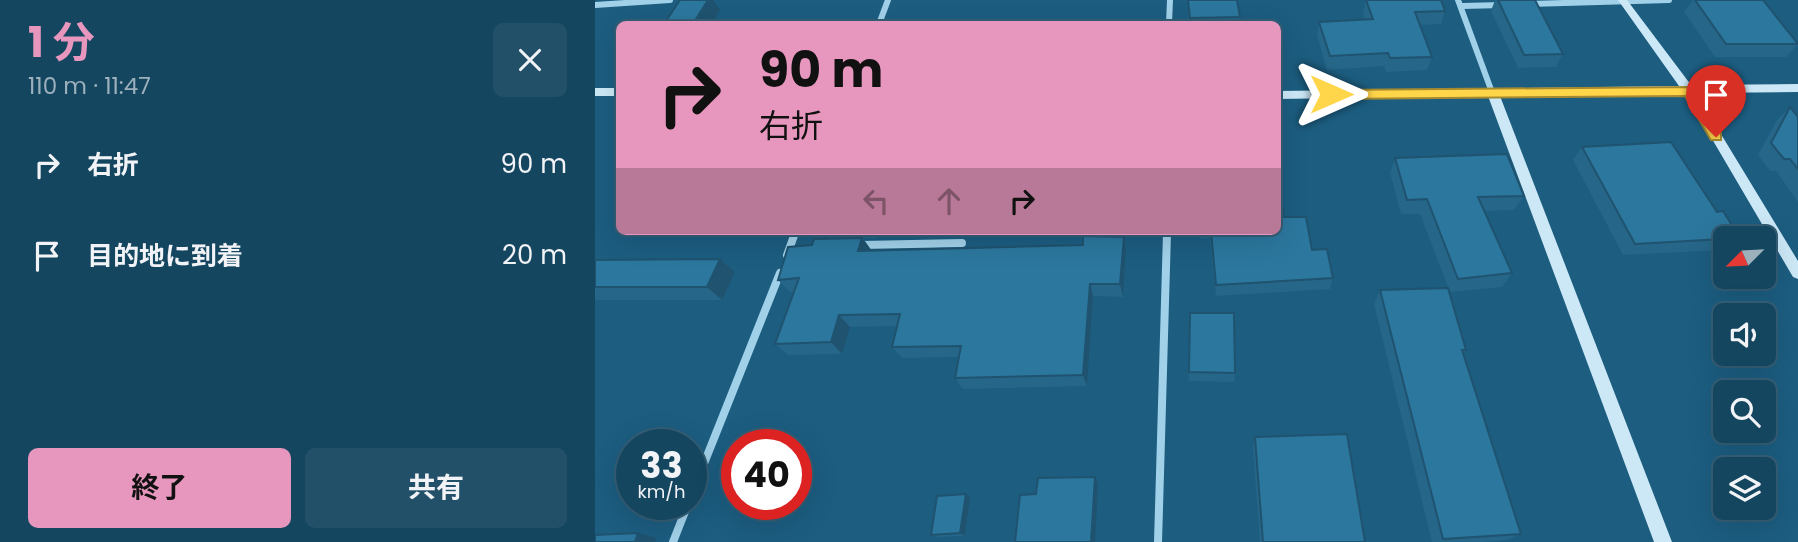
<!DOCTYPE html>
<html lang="ja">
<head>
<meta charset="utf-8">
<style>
  :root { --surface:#154660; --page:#225069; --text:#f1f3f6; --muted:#9db1bd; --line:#345e75; --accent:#e797bd }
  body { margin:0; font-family:Poppins,"Noto Sans JP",sans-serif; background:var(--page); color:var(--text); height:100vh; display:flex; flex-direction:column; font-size:26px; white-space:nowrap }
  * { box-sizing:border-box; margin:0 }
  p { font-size:23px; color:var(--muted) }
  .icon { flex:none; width:38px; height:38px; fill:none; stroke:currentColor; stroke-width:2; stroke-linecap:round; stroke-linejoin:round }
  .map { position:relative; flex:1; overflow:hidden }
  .drawer { display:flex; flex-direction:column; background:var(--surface); width:595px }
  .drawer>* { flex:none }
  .guide { position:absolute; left:21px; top:21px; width:665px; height:214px; border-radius:10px; box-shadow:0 7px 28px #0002,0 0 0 2px var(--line); background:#e797bd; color:#111; overflow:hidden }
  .needle { width:46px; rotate:246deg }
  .controls { position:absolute; left:1118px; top:226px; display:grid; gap:14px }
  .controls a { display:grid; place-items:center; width:63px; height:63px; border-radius:10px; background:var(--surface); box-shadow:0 7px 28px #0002,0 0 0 2px var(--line); font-size:35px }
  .speed { position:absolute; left:21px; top:429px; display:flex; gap:14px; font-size:35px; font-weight:700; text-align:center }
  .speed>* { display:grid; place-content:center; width:91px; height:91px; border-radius:50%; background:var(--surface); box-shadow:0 7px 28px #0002,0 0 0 2px var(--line); line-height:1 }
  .speed small { font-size:18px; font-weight:400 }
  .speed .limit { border:10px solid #d22; background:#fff; color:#111 }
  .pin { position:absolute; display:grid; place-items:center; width:60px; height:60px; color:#fff; margin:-72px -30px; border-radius:50% 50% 50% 0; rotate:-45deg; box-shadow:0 0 7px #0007 }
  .pin .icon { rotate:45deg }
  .me { position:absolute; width:77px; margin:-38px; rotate:90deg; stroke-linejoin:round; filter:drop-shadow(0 0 5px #0008) }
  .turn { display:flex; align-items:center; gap:24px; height:147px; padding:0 28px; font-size:32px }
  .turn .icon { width:91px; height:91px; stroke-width:2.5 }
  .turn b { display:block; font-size:49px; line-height:60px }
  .lanes { display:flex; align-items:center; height:66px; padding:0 28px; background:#0003; justify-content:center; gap:35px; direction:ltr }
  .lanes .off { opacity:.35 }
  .round { display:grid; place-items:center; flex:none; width:74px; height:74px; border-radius:10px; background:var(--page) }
  .overview { display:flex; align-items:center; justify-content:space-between; height:119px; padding:0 28px }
  h1 { font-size:42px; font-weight:700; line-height:52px; color:var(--accent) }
  .primary-button { display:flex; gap:14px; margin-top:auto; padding:14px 28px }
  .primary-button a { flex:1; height:80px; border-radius:10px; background:var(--accent); color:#111; font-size:28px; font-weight:700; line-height:80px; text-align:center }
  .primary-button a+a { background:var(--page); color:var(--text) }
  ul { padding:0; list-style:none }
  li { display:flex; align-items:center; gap:21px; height:91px; padding:0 28px }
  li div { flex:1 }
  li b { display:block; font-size:26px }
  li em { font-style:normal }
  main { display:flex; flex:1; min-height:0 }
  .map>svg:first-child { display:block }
</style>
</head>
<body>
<main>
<section class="drawer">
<div class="overview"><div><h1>1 分</h1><p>110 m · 11:47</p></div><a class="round"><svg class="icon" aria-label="close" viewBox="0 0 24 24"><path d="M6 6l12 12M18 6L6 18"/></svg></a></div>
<ul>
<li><svg class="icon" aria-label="right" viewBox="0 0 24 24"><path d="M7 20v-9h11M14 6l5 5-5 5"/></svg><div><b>右折</b></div><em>90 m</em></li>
<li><svg class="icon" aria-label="arrive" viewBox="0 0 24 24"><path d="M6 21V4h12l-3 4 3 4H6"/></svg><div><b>目的地に到着</b></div><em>20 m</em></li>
</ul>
<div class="primary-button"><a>終了</a><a>共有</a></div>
</section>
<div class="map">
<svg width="1203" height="542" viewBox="0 0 1203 542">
  <rect width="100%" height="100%" fill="#1c5d80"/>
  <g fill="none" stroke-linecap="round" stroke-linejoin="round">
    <!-- street-far1 -->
    <g stroke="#a1d1e9" stroke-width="6">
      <path d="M863 0 898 95"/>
      <path d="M934 4 1074 0"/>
      <path d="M0 5 75 0"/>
      <path d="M867 6 908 5"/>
      <path d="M284 24 293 0"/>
      <path d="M574 24 575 0"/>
      <path d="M200 235 201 231"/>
      <path d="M572 235V231"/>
    </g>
    <!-- street -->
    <g stroke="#a1d1e9" stroke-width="8">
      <path d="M266 245 367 243"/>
      <path d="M192 255 200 233"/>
      <path d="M96 496 185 273"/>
      <path d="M78 542 93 504"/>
      <path d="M563 542 572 233"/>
    </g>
    <!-- secondary -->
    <g fill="#cce8f7" fill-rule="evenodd">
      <path d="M1023 0H1032L1096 85 1203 84V92L1101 93 1203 261V279L1198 277 1090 93 905 96 1077 542H1059L893 96 682 99V91L1084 86Z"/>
      <rect x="0" y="88" width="24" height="8"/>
    </g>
  </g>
  <!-- wall -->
  <g fill="#266688">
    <path d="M593 0H642L645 17 644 24H594Z"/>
    <path d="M771 0 850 11 846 24 825 25 837 57 832 70 791 72 789 66 732 70 722 35 724 22 770 20 768 13Z"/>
    <path d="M900 0H940L968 54 961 67 923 68 896 11Z"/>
    <path d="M1098 0H1168L1203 44 1191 57H1120L1089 12Z"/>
    <path d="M1195 107 1203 117V202L1181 171H1175L1163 155 1182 120Z"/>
    <path d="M987 147 1130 238V250L1028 255 978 160Z"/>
    <path d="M800 158 929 196 919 210 889 211 917 273 907 287 855 292 825 214H806L795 173Z"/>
    <path d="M689 217 717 250 738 278 735 289 621 296 615 238 605 239V231H682Z"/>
    <path d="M231 231H284L282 238H268L276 250 488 245 529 237 531 250 528 297 498 296 492 386 368 389 360 378 364 357 307 358 297 347 302 326 255 327 247 354 193 355 180 344 199 292H195L183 280 217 245 235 238 231 232Z"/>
    <path d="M125 259 140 272 127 300H0V260Z"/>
    <path d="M785 290 871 350 868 354 926 534 912 540 887 542H837L779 304Z"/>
    <path d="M595 313 640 373 639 382 594 381Z"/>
    <path d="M660 437 770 542H665L658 448Z"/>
    <path d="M375 498 370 536 341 537 336 535Z"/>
  </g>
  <!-- shaded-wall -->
  <g fill="#1f536f">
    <path d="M113 0H118L125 10 116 24H98Z"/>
    <path d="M278 231H284L282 238 277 232Z"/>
    <path d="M529 237 531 250 528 297 525 284Z"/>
    <path d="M267 238 277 251H263Z"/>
    <path d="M125 259 140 272 127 300 112 287Z"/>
    <path d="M495 284 498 296 492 386 488 375Z"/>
    <path d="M244 315 255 327 247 354 236 342Z"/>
    <path d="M500 477 503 484 500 542H496Z"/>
    <path d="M371 494 375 498 370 536 365 533Z"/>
    <path d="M43 533 62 538 60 542H40Z"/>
  </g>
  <!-- building -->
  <g fill="#2c779e" stroke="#1f536f" stroke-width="2">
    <path d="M85 0H113L98 24H69Z"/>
    <path d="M593 0H642L645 17 595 18Z"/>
    <path d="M771 0H846L850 11 820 12 837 57 795 58 793 53 735 56 724 22 778 19Z"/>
    <path d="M903 0H940L968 54 929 55Z"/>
    <path d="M1100 0H1168L1203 44H1131Z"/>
    <path d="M1195 107 1203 117V169L1195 159H1189L1176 143Z"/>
    <path d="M1076 142 1122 212 1128 211 1145 238 1040 244 987 147Z"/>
    <path d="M912 154 929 196 883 197 917 273 863 279 832 199 812 200 800 158Z"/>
    <path d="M686 196 689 217H711L717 250 732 249 738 278 621 285 616 231H682V197Z"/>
    <path d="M488 236 529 237 525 284H495L488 375 360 378 366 346 297 347 305 314 244 315 236 342 180 344 204 278 183 280 193 247 217 245 219 239 267 238 263 251 488 245Z"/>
    <path d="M125 259 112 287H0V260Z"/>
    <path d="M853 288 871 350H867L926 534 848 539 785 290Z"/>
    <path d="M595 313H639L640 373 594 372Z"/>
    <path d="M752 434 770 542H668L660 437Z"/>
    <path d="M500 477 496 542H420L425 495 441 494 443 478Z"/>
    <path d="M371 494 365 533 336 535 342 496Z"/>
    <path d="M43 533 40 542H0V535Z"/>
  </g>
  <!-- route -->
  <path fill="#ffd54a" stroke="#a68a30" stroke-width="2" d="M1094 87 1099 88 1126 133V140H1116L1090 96 736 99 730 94 736 90Z"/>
</svg>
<div class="controls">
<a><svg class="needle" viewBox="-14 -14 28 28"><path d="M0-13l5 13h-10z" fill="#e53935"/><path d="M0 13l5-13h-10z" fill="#9db1bd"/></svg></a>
<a><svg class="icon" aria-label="sound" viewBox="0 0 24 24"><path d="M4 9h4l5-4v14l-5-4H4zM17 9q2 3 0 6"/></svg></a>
<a><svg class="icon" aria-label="search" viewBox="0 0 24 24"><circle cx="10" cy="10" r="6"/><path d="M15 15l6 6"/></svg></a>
<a><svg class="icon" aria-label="layers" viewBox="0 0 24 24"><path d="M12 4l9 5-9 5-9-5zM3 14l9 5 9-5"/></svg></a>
</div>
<div class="speed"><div>33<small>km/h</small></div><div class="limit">40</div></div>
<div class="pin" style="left:1121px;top:137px;background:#d93025"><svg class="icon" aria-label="arrive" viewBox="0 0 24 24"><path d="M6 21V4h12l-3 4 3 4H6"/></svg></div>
<svg class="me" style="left:736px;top:94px" viewBox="-20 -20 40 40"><path d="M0-17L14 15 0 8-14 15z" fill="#ffd54a" stroke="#fff" stroke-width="4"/></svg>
<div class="guide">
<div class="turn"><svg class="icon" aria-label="right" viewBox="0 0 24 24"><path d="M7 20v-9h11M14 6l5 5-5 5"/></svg><div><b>90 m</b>右折</div></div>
<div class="lanes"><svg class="icon off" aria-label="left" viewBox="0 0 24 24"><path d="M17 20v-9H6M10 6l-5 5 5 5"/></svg><svg class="icon off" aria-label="ahead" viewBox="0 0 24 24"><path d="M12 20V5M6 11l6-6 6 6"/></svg><svg class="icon" aria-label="right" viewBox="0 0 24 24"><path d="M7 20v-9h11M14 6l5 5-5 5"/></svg></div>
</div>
</div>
</main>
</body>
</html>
